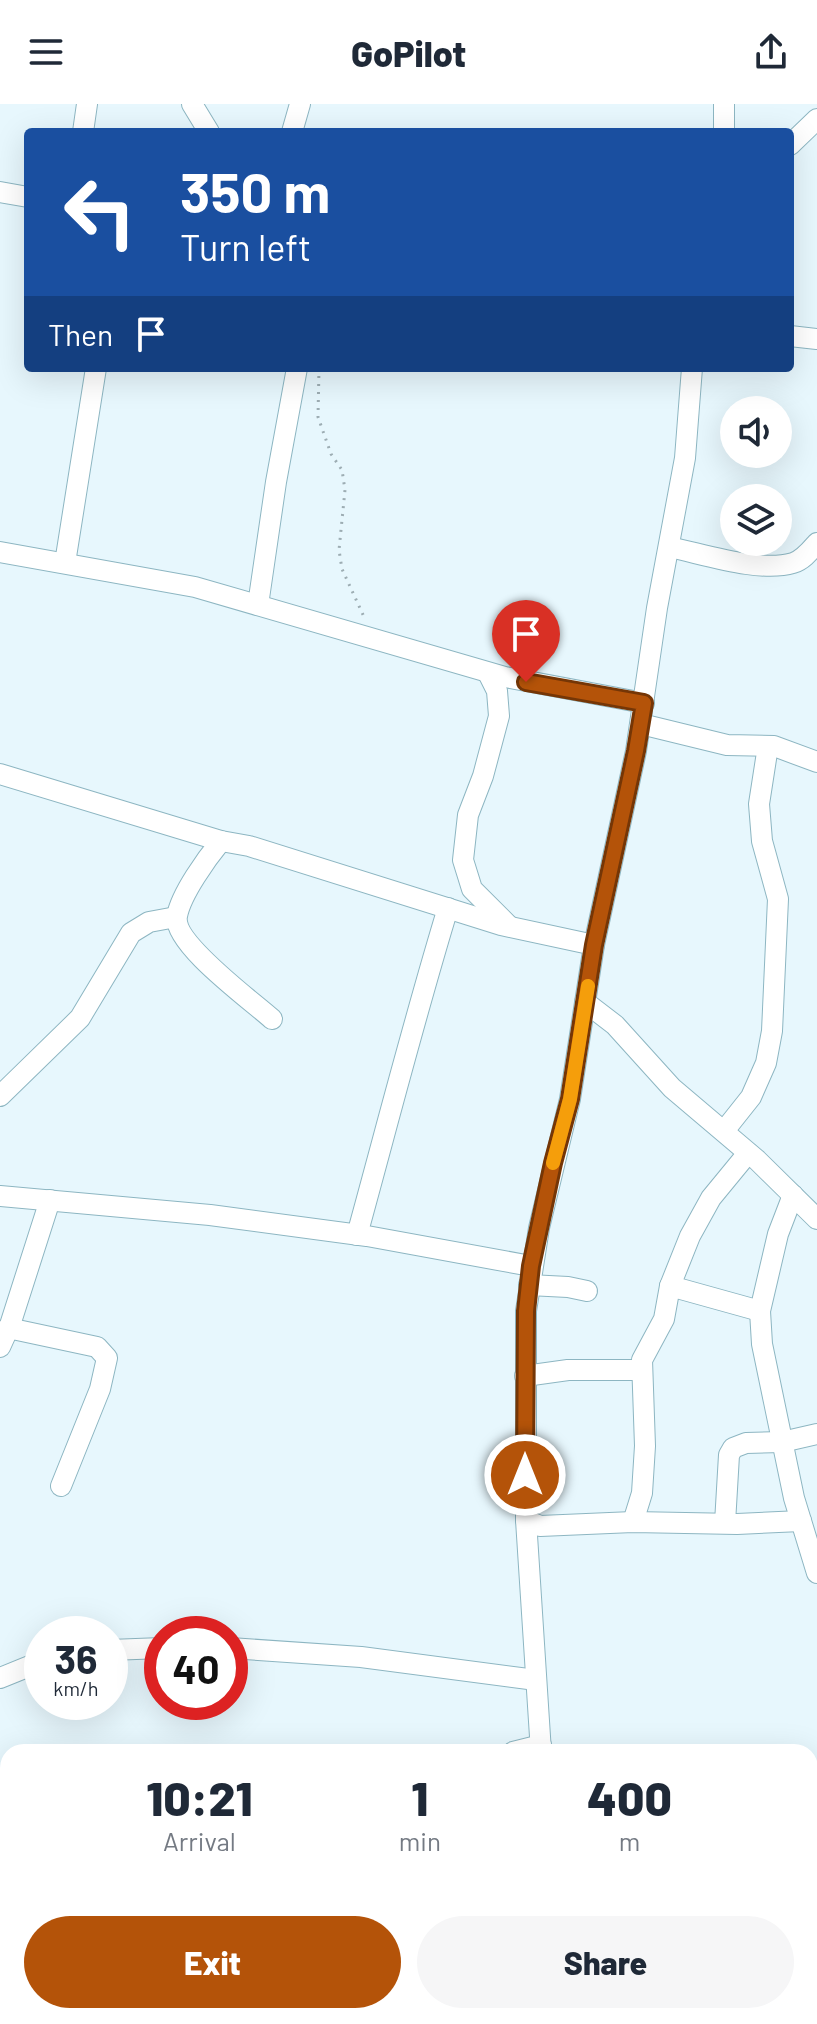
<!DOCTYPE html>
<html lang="en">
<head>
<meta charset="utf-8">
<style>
  :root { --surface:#fff; --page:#f6f6f7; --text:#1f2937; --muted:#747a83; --accent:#b45309 }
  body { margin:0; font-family:Barlow,sans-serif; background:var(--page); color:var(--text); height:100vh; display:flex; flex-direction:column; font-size:30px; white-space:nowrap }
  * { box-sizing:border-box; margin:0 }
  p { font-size:26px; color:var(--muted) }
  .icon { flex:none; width:44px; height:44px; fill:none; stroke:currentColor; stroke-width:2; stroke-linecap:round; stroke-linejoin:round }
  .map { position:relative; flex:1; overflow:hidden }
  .sheet { position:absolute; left:0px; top:1640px; width:818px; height:280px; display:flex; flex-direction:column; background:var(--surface); border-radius:24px 24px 0 0; box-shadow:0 8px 32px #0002 }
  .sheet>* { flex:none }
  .guide { position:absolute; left:24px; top:24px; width:770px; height:244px; border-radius:8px; box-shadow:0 8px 32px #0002; background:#1a4fa0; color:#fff; overflow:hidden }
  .tools { position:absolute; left:720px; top:292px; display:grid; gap:16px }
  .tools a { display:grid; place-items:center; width:72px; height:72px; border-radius:50%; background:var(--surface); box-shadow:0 8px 32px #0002; font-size:40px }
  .speed { position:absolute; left:24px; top:1512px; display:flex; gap:16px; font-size:40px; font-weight:700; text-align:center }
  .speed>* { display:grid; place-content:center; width:104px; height:104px; border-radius:50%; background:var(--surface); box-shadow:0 8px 32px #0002; line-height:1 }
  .speed small { font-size:20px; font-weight:400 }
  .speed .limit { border:12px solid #d22; background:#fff; color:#111 }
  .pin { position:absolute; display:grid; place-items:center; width:68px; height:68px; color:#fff; margin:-82px -34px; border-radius:50% 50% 50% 0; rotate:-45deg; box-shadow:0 0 8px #0007 }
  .pin .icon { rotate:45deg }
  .me { position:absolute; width:88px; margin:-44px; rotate:0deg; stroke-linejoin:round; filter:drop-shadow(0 0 6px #0008) }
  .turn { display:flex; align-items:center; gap:28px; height:168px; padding:0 24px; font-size:36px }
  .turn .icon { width:104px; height:104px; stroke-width:2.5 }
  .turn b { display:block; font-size:56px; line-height:68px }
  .then { display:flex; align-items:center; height:76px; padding:0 24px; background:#0003; gap:16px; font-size:30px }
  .eta { display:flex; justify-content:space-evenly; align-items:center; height:136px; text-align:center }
  .eta b { font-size:48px; font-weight:800; line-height:56px }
  .button { display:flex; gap:16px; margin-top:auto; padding:16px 24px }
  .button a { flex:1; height:92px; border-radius:48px; background:var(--accent); color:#fff; font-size:32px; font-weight:800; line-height:92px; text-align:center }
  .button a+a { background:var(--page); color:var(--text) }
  header { display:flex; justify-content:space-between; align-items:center; height:104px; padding:0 24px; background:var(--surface); font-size:36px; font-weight:800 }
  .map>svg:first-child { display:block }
</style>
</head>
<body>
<header><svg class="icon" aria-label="menu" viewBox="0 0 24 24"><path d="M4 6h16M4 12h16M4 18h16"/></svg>GoPilot<svg class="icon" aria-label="share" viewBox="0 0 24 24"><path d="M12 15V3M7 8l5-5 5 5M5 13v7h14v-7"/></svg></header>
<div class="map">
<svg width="817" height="1920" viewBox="0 0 817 1920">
  <rect width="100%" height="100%" fill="#e7f7fd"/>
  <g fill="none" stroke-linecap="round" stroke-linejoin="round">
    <!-- minor casing -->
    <g stroke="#8db6c2" stroke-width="22">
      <g id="minor">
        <path d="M192 0 209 28"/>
        <path d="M724 0V28"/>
        <path d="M83 28 87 0"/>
        <path d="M292 28 300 0"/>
        <path d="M790 41 817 15"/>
        <path d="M0 88 28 93"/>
        <path d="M790 232 817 235"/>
        <path d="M669 443C704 450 759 469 793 459 803 456 810 447 817 439"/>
        <path d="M0 448 195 483 505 573 644 599"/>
        <path d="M65 459 96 264"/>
        <path d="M258 501 276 378 297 264"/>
        <path d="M488 569 497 587 499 612 483 672 468 711 463 756 472 785 508 821"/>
        <path d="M641 620 727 641 774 642 817 658"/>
        <path d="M0 670 221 737 249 742 501 821 594 841"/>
        <path d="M221 737C207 754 181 790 177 812 172 839 251 896 272 915"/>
        <path d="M585 898 615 921 672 984 757 1056 817 1115"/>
        <path d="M0 992 80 914 131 829 149 818 176 813"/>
        <path d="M724 1027 751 993 766 959 772 927 778 795 762 737 759 700 768 642"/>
        <path d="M793 1091 778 1130 760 1207 762 1240 794 1394 817 1469"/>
        <path d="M0 1092 210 1111 367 1132 531 1162"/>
        <path d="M357 1131C387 1022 415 912 448 804"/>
        <path d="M529 1181 568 1183 587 1187"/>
        <path d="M670 1182 760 1207"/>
        <path d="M8 1224 97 1243 107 1254 100 1285 61 1382"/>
        <path d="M0 1243 10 1221 50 1096"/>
        <path d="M525 1272 568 1266H641"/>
        <path d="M526 1416 540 1422 633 1418 737 1420 801 1417"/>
        <path d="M633 1418 642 1389 645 1342 642 1256 664 1215 670 1182 690 1132 711 1094 748 1049"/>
        <path d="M725 1419 729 1351 733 1344 746 1339 782 1338 817 1330"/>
        <path d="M230 1544 361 1553 536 1576"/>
        <path d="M110 1546 162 1544"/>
        <path d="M0 1574 42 1557"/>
        <path d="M513 1648 541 1641"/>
        <path d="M541 1648 526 1416V1207L539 1124 570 995 594 841 636 647 657 504 685 354 692 264"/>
        <path d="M810 1742H817"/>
        <path d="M0 1834 8 1832"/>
        <path d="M98 1920 103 1912"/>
        <path d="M542 1920 543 1912"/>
      </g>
    </g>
    <!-- path -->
    <path stroke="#9dadb3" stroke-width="3" stroke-dasharray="2 6" stroke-linecap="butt" d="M319 264 318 313 331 350 342 366 345 386 339 446 342 465 364 513"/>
    <!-- minor -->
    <use href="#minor" stroke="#fff" stroke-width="20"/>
  </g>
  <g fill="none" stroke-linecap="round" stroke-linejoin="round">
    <!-- route casing -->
    <g stroke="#753606" stroke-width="20">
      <path id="route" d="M525 1371 526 1207 531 1162 553 1059 570 995 594 841 636 647 644 599 526 578"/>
    </g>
    <!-- route -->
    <use href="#route" stroke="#b45309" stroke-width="14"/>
    <!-- slow -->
    <path stroke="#f59e0b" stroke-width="14" d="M553 1059 570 995 588 882"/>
  </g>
</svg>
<div class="tools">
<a><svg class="icon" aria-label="sound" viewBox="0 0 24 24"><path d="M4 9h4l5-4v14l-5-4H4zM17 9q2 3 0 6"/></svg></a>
<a><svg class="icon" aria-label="layers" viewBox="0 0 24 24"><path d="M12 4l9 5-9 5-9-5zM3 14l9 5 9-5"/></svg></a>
</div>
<div class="speed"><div>36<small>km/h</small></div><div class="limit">40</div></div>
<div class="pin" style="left:526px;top:578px;background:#d93025"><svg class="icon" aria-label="arrive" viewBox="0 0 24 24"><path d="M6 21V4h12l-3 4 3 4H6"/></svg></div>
<svg class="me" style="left:525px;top:1371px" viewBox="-20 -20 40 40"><circle r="17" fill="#b45309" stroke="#fff" stroke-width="3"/><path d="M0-11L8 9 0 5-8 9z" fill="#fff"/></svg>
<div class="guide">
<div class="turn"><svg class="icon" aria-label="left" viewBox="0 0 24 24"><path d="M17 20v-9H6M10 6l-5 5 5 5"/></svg><div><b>350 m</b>Turn left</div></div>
<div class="then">Then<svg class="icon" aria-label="arrive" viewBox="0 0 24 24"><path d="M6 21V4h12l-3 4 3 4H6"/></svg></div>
</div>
<section class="sheet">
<div class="eta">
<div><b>10:21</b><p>Arrival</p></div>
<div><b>1</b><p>min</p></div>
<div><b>400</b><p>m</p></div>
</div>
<div class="button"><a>Exit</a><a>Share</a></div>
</section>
</div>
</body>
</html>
